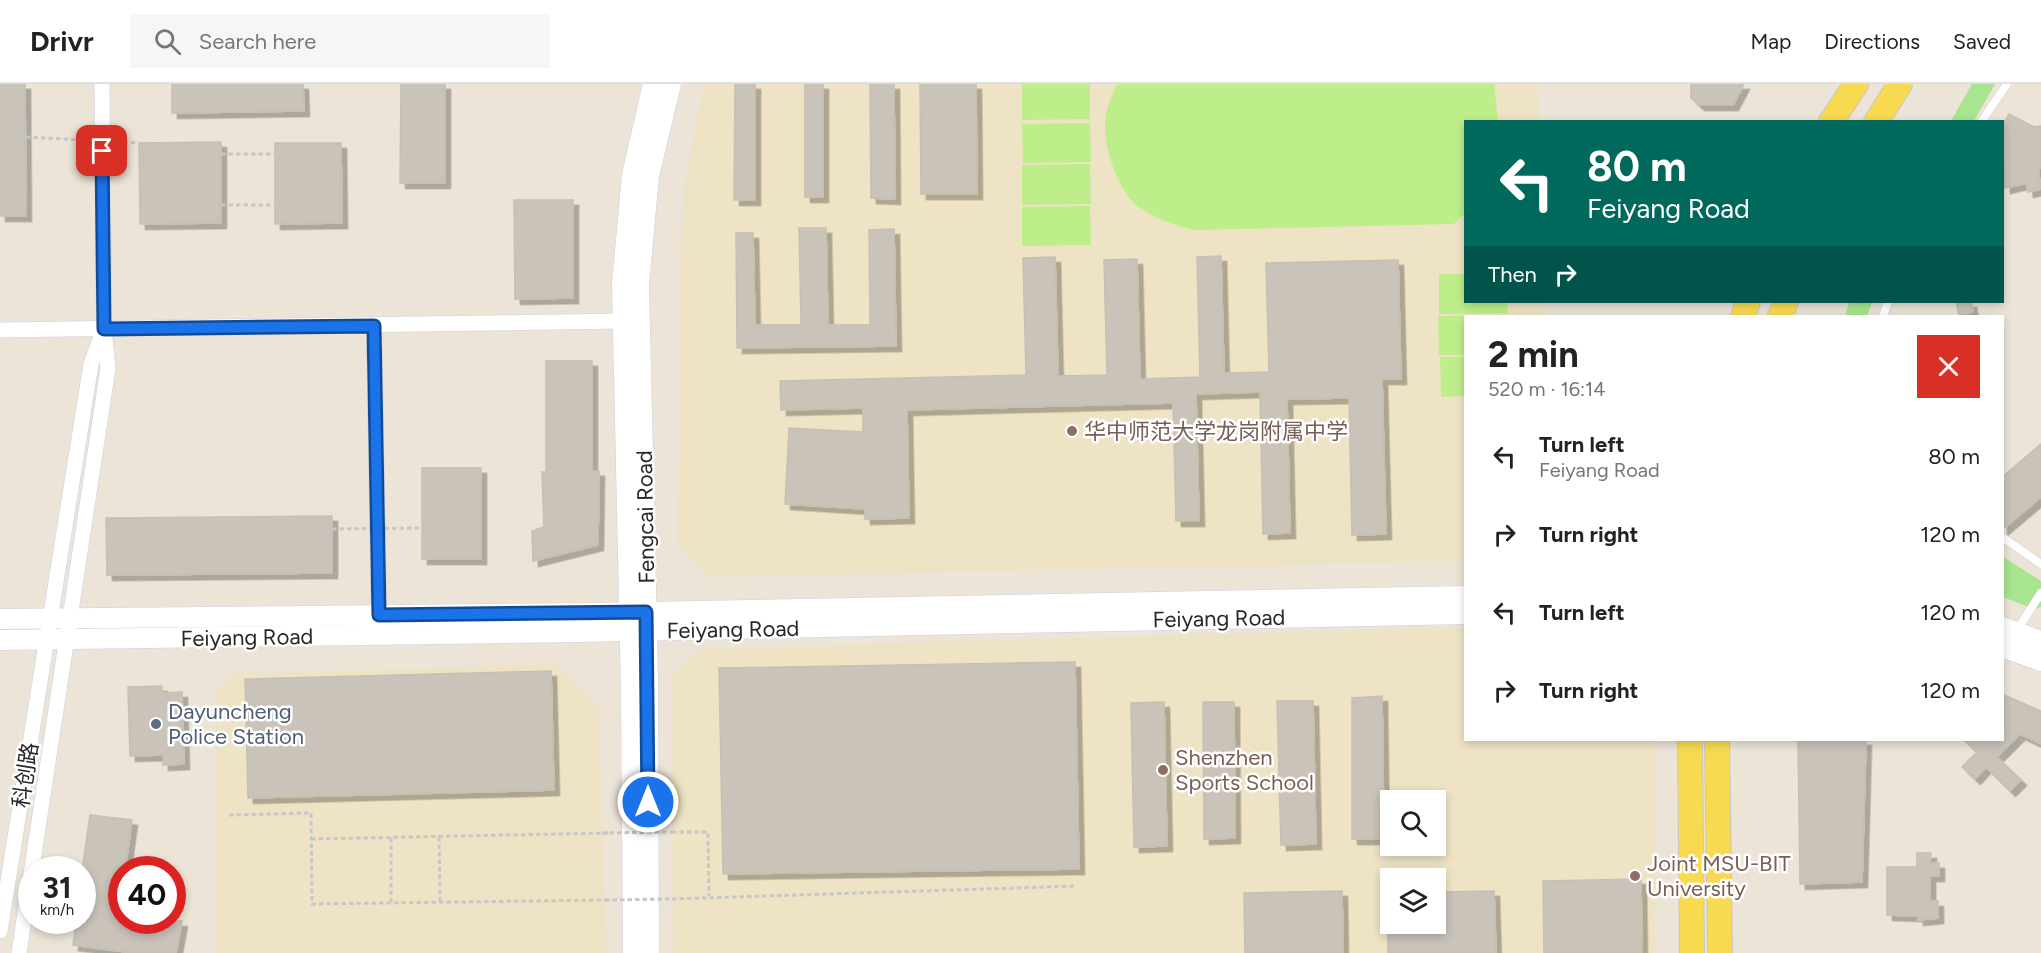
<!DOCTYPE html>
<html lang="en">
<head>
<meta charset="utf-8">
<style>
  :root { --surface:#fff; --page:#f6f6f6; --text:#222; --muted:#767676; --line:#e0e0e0 }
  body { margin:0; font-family:Figtree,"Noto Sans SC",sans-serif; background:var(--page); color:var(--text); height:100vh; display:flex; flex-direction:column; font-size:22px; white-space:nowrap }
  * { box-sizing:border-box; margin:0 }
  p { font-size:20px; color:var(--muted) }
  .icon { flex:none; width:33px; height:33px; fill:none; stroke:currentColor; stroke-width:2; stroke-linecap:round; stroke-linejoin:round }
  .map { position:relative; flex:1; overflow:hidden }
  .drawer { position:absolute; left:1464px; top:231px; width:540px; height:426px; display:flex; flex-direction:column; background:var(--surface); border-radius:0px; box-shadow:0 3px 9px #0003 }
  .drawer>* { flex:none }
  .guide { position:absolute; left:1464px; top:36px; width:540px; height:183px; border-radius:0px; box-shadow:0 3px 9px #0003; background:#00695c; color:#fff; overflow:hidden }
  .tools { position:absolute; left:1380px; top:706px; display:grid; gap:12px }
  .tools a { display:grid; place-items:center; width:66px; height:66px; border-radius:0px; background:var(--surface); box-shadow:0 3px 9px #0003; font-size:30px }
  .speed { position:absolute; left:18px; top:772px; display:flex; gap:12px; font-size:30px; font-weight:700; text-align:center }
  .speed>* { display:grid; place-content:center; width:78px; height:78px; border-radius:50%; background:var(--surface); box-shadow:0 3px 9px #0003; line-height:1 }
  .speed small { font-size:15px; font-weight:400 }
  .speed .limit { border:9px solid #d22; background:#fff; color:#111 }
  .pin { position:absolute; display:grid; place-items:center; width:51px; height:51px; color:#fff; margin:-26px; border-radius:12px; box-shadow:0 3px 9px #0006 }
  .me { position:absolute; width:66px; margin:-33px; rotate:0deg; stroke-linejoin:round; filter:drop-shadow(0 0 4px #0008) }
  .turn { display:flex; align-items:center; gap:21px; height:126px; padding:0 24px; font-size:27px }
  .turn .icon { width:78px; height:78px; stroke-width:2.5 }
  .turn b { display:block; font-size:42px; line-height:51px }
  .then { display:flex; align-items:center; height:57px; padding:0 24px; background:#0003; gap:12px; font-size:22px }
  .round { display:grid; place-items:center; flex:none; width:63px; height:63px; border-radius:0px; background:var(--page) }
  .headline { display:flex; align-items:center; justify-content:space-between; height:102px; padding:0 24px }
  h1 { font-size:36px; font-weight:700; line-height:45px }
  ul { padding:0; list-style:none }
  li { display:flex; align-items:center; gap:18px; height:78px; padding:0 24px }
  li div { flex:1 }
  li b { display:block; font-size:22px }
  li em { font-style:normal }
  header { display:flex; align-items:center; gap:36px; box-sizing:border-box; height:84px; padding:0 30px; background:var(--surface); border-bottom:2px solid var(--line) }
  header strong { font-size:28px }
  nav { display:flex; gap:33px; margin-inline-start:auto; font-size:21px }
  .search { width:420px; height:54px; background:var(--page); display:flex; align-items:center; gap:15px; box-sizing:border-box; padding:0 21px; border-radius:0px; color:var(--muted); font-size:22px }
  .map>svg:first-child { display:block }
</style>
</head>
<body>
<header>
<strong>Drivr</strong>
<div class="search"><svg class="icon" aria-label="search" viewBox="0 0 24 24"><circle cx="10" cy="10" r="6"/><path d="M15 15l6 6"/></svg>Search here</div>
<nav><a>Map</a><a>Directions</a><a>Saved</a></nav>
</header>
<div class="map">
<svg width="2041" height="869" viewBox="0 0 2041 869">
  <defs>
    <filter id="shadow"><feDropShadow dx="5.5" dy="5.5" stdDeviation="0" flood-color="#0004"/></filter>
  </defs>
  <rect width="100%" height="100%" fill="#ebe4d7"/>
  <!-- education -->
  <g fill="#eee3c5" fill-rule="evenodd">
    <path d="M704 0H1538L1539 37 1466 38V218H1544L1545 232H1466L1465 477 712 493 677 461 683 109Z"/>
    <path d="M1465 543 1466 656H1655V869H673L671 596 700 565ZM1390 717H1436V762H1390ZM1390 795H1436V840H1390Z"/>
    <path d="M556 580 599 627 606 869H217L215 608 235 590Z"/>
  </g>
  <!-- green -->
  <g fill="#a8e590">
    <path d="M1972 0H1995L1974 37H1951Z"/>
    <path d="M1849 218H1872L1867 232H1845Z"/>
    <path d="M2002 472 2041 497V523L2034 525 2003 513Z"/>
  </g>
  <!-- pitch -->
  <g fill="#beee8a">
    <path d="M1022 0H1090V35L1022 36Z"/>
    <path d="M1117 0H1494L1498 37 1466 38 1465 129 1454 140 1194 146C1174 141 1156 135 1139 123 1116 107 1099 52 1107 26 1109 17 1114 8 1117 0Z"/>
    <path d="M1090 39 1091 78 1023 79 1022 40Z"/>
    <path d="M1090 80 1091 120 1022 121V81Z"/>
    <path d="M1090 122 1091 161 1022 162V123Z"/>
    <path d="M1439 190H1465L1466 218H1507L1508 229 1439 230Z"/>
    <path d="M1506 231 1466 232 1465 271H1439L1438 232Z"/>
    <path d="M1440 273H1465V312L1441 313Z"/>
  </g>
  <!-- building -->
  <g fill="#c9c3ba" stroke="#c6c0b1" stroke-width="1.5" filter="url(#shadow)">
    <path d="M0 0H25L26 132H0Z"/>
    <path d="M172 0H303L304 27 172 29Z"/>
    <path d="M401 0H445V99H400Z"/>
    <path d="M735 0H755V116H734Z"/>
    <rect x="805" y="0" width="18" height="113"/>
    <path d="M870 0H894L895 115 871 114Z"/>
    <path d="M920 0H976L977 110H921Z"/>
    <path d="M1691 0H1744L1733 21H1699L1691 14Z"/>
    <path d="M2009 30 2034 43 2041 42V84L2038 85 2041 105 2028 108 2027 99 2005 104 2002 43Z"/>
    <path d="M221 58V139L140 140 139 59Z"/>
    <path d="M275 59H341L342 139 275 140Z"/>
    <path d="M514 116H573V214L515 215Z"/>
    <path d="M799 144H826L828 241H870L869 146 894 145 896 262 737 264 736 149H753L755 241H801Z"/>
    <path d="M1221 172 1224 289 1269 288 1266 179 1398 176 1401 295H1382L1386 450 1352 451 1349 314 1287 315 1290 449 1263 450 1260 308 1196 310 1199 437H1176L1173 319 907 326 909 434 865 435V425L785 420 789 344 863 348V324L781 326 780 297 1026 291 1023 174 1055 173 1058 292 1107 291 1104 176 1137 175 1140 295 1200 293 1197 173Z"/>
    <path d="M1956 218H1971L1973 228 1959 231Z"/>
    <path d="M546 277H592V387H599L598 461 533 477 532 447 544 443 542 388H546Z"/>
    <path d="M2041 360V413L2002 446V393Z"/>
    <rect x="422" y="384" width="59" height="91"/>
    <path d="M332 432V489L107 491 106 434Z"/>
    <path d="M1075 578 1079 785 723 790 719 584Z"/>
    <path d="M551 587 554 706 248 714 245 595Z"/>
    <path d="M162 602V609L182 608 184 680 163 681V671L130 672 128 603Z"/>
    <path d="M2002 610 2041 627V660L2020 650 1997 673 2021 696 2010 707 1986 683 1975 695 1962 683 1977 668 1964 656H2002Z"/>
    <path d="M1382 612 1384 755H1352V614Z"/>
    <path d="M1277 617H1313L1316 760 1281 761Z"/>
    <path d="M1164 618 1167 762 1134 763 1131 619Z"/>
    <path d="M1203 618H1234L1235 754 1204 755Z"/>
    <path d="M1798 656H1866L1862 798 1800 800Z"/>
    <path d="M90 731 132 736 125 786H122V837H182L176 869H134L73 861 76 837H82V787Z"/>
    <path d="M1917 769H1931L1930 779H1939V792H1930V817H1938V834L1918 836V832L1887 831V783H1917Z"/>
    <path d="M1641 795 1642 869H1544L1543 797Z"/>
    <path d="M1342 807 1343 869H1245L1244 809Z"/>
    <path d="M1494 807 1496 869H1388V840H1436V808Z"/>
  </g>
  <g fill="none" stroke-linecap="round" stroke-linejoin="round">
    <!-- service casing -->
    <g stroke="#cdcfe2" stroke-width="9">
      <g id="service">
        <path d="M1981 38 2007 0"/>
        <path d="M1883 232 1888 218"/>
        <path d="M2002 453 2041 480"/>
        <path d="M2017 546 2041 509"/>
      </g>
    </g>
    <!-- minor casing -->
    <g stroke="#cdcfe2" stroke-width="16">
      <g id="minor">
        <path d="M374 242 379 531"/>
        <path d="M0 246 623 237"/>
        <path d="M0 847 91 280 102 250"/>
        <path d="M19 869 108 284 104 245 102 0"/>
      </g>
    </g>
    <!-- tertiary casing -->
    <g stroke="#cdcfe2" stroke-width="21">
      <g id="tertiary">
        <path d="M0 535 593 529 1466 512"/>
        <path d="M2002 543 2041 557"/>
        <path d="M0 556 578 548 1466 530"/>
        <path d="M2002 563 2041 577"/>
        <path d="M633 869 631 606 622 200 632 91 653 0"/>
        <path d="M649 869 648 593 639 200 649 92 671 0"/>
      </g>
    </g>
    <!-- primary casing -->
    <g stroke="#c7c7c7" stroke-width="26">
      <g id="primary">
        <path d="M1831 38 1856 0"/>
        <path d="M1876 38 1900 0"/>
        <path d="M1743 232 1748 218"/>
        <path d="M1780 232 1786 218"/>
        <path d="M1690 656 1692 869"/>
        <path d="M1717 656 1720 869"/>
      </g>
    </g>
    <!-- path -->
    <g stroke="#c7c7c7" stroke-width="3" stroke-dasharray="4.5 3" stroke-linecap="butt">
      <path d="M221 70H275"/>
      <path d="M221 121H275"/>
      <path d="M229 731 311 729 312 820 605 816"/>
      <path d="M672 748H708L709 812"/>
      <path d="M439 753 440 818"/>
      <path d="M391 754V818"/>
      <path d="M311 755 608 749"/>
      <path d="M672 815 1076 802"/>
    </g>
    <!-- service -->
    <use href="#service" stroke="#fff" stroke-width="8"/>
    <!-- minor -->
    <use href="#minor" stroke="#fff" stroke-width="15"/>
    <!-- tertiary -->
    <use href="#tertiary" stroke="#fff" stroke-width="20"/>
    <!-- primary -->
    <use href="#primary" stroke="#f8da50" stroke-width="24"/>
    <!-- path-bridge -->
    <g stroke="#c7c7c7" stroke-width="3" stroke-dasharray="4.5 3" stroke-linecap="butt">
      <path d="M26 53 139 59"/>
      <path d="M332 445 422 444"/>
      <path d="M602 749 672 748"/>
      <path d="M605 816 672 815"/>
    </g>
  </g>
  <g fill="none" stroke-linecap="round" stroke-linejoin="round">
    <!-- route casing -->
    <g stroke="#114b97" stroke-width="15">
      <path id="route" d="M102 67 104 245 374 242 379 531 646 528 648 718"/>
    </g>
    <!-- route -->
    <use href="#route" stroke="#1a73e8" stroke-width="10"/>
  </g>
  <!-- markers -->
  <g fill="#8d6e63" stroke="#fff" stroke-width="2">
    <circle cx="1072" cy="347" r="6"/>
    <circle cx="1163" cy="686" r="6"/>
    <circle cx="1635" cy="792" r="6"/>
  </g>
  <circle fill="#5c6f8a" stroke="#fff" stroke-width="2" cx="156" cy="640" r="6"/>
  <g text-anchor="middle" stroke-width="5" stroke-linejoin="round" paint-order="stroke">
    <!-- education labels -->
    <g font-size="22" fill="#785e54" stroke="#fff" text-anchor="start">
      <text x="1084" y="355">华中师范大学龙岗附属中学</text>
      <text x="1175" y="681">Shenzhen<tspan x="1175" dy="25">Sports School</tspan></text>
      <text x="1647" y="787">Joint MSU-BIT<tspan x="1647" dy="25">University</tspan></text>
    </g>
    <!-- street labels -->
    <g font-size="22" fill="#272727" stroke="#fff">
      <text transform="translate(645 433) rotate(-91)" y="8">Fengcai Road</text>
      <text transform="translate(1219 534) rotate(-1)" y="8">Feiyang Road</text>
      <text transform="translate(733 545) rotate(-1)" y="8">Feiyang Road</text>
      <text transform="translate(247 553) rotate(-1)" y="8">Feiyang Road</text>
      <text transform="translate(25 691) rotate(-81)" y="8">科创路</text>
    </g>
    <!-- service labels -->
    <g font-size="22" fill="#4e5e75" stroke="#fff" text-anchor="start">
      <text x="168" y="635">Dayuncheng<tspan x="168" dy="25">Police Station</tspan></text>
    </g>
  </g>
</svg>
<div class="tools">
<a><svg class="icon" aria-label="search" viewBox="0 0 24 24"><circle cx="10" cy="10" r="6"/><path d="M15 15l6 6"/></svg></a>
<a><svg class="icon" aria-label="layers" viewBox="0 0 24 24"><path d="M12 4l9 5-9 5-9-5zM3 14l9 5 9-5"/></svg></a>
</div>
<div class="speed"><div>31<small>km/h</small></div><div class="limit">40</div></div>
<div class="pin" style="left:102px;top:67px;background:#d93025"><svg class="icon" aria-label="arrive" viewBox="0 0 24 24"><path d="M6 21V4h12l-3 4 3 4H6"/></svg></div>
<svg class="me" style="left:648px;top:718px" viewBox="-20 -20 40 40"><circle r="17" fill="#1a73e8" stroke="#fff" stroke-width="3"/><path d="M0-11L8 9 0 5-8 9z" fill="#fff"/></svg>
<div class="guide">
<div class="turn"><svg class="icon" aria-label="left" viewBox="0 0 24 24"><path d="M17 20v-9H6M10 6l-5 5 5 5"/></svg><div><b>80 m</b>Feiyang Road</div></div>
<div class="then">Then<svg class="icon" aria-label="right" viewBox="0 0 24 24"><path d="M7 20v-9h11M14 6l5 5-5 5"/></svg></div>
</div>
<section class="drawer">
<div class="headline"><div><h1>2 min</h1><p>520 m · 16:14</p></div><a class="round" style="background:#d93025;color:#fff"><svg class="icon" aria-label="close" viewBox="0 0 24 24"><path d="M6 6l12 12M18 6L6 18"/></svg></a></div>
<ul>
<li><svg class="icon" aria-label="left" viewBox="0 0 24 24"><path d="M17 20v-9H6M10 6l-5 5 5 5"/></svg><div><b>Turn left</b><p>Feiyang Road</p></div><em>80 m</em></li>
<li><svg class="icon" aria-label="right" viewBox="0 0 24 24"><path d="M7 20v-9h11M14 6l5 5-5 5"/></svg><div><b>Turn right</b></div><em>120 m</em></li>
<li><svg class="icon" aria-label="left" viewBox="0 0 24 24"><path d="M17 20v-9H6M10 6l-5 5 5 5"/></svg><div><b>Turn left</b></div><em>120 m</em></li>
<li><svg class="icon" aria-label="right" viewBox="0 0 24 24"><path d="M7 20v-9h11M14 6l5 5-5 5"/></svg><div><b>Turn right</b></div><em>120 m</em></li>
</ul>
</section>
</div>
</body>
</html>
